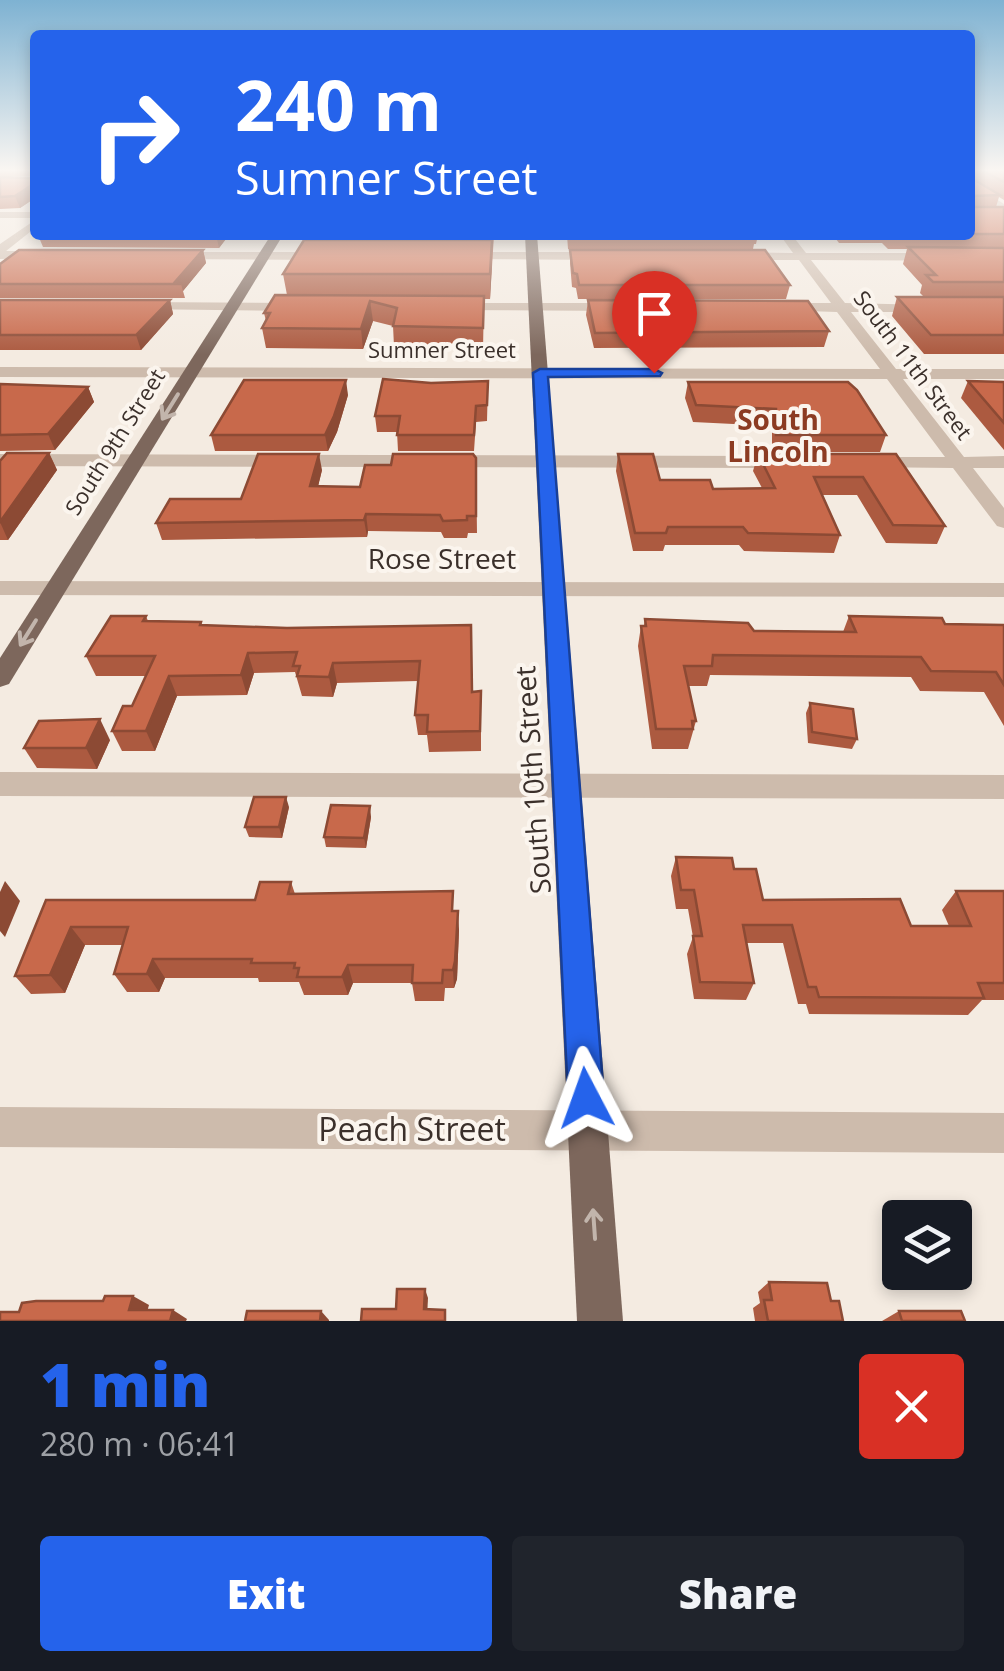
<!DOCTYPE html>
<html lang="en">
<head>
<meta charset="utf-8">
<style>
  :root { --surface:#171b24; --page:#20242c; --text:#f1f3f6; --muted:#9ea1a6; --accent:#2563eb }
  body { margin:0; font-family:"Open Sans",sans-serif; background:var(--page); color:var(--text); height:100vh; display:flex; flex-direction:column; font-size:38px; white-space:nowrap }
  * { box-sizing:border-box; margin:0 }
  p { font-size:32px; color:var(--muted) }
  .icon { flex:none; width:55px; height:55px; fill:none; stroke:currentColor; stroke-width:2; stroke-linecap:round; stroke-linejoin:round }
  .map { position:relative; height:1321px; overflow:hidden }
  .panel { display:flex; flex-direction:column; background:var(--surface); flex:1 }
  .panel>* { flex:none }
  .guide { position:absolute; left:30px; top:30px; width:945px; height:210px; border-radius:10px; box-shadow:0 5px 15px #0003; background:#2563eb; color:#fff; overflow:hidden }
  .controls { position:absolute; left:882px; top:1200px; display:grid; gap:20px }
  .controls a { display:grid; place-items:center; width:90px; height:90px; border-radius:10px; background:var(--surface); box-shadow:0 5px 15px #0003; font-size:50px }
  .pin { position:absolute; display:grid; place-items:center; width:85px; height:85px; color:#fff; margin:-102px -42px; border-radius:50% 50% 50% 0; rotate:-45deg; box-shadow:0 0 10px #0007 }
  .pin .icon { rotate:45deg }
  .me { position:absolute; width:110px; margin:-55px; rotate:356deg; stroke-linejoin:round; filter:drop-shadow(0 0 8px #0008) }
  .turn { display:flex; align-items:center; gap:35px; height:210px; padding:0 40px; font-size:45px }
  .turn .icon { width:130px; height:130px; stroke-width:2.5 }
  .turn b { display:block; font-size:70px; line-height:85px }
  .round { display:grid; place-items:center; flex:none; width:105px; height:105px; border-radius:10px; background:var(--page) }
  .headline { display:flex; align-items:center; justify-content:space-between; height:170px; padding:0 40px }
  h1 { font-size:60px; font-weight:800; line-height:75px; color:var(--accent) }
  .cta { display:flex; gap:20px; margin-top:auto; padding:20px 40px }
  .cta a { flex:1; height:115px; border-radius:10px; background:var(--accent); color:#fff; font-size:40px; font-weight:800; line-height:115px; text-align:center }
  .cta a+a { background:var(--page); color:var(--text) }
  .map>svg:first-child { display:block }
</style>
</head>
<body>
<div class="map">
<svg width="1004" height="1321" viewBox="0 0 1004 1321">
  <rect width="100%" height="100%" fill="#f4ebe1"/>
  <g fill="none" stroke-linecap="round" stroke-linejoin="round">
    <!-- minor -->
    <g fill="#cdbbac" fill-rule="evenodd">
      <path d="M970 182 1004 204V212L970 190Z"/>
      <rect x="0" y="212" width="35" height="6"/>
      <path d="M35 220V228L6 251H45L49 258 0 259V244Z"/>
      <path d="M780 235H792L806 253H1004V261L811 260 845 303 930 305V311L925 312H851L896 369H1004V379H903L964 457 1004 456V468H973L1004 508V528L997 526 953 468 862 467V459L869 457H945L887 379 0 377V367L880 369 837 312 775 310 773 307 780 303H831L799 260H735L729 256 735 252 793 253Z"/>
      <path d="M170 252H325L331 256 325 260 166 259Z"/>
      <path d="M460 252H605L611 256 605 260 456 259Z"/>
      <path d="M140 302 300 303 307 307 300 311 135 309V303Z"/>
      <path d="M450 303H620L627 307 620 311 445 310V304Z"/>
      <path d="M0 454 789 456 798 462 789 468 0 466Z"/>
      <path d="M0 581 1004 583V597L0 595Z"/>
      <path d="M0 772 1004 775V799L0 796Z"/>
      <path d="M0 1107 1004 1113V1153L0 1147Z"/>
    </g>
    <!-- major -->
    <g fill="#7d675c" fill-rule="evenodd">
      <path d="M271 235H283L9 684 0 687V658Z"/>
      <path d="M525 235H537L623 1321H577Z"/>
    </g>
  </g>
  <!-- wall -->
  <g fill="#ac5a40">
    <path d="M0 170H35V198L20 208 0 209V177L31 178 33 176H0Z"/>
    <path d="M970 170H1004V200L999 197 996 207H1004V354H924L892 316 897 297H924L920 293 922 285 903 264 907 249H888L882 243H839L833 235H970Z"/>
    <path d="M38 235H229L219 248 43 247Z"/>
    <path d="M314 235H494L490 299H484L483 349 394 346 393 326 373 321 363 349 266 348 262 328 266 321 264 313 287 295 283 274 314 240Z"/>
    <path d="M567 235H758L756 244H754L753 249H568Z"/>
    <path d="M203 250 206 263 183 291 185 298H0V264Z"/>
    <path d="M570 250 790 285 786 299H578L576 288 572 287 570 263Z"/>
    <path d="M0 299 170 300 173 314 141 350H0Z"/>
    <path d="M588 300 829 331 824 347 594 348 586 315Z"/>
    <path d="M488 381 487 421 476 422 474 451H398L397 432H377L375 416 431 383Z"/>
    <path d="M968 381 1004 382V450L961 398Z"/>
    <path d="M688 382 886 435 880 452H772V426L693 422 685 398Z"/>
    <path d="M0 384 88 387 94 402 55 450 0 451Z"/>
    <path d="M348 395 337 432 328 451H215L211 435Z"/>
    <path d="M49 453 57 470 8 540H0V461Z"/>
    <path d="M618 454 660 480 713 489 762 488 753 471 758 454H896L945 526 937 544 886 543 857 495H822L840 535 834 553 744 551 739 545H665L663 551H633L616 471Z"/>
    <path d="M476 458 477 533H468L467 538H444L441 532 368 531 367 537 162 540 156 523 241 499 322 470 318 486 360 487 391 465Z"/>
    <path d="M146 616 148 621 201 622 202 625 287 628 471 625 472 692 481 691V751L429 752 427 735H418L415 715 418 681 337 683 333 697 302 696 295 672 254 673 247 695 177 696 155 751H122L112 731 132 706 146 676H96L86 656Z"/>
    <path d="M849 616 945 624 1004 625V726L984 692 920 691 911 677 710 675 707 686H688L696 721 688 749H652L638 646 641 626H644L645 619 754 631 843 632Z"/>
    <path d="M810 703 857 739 852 749 808 743 806 713Z"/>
    <path d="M110 740 97 769 37 768 24 748Z"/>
    <path d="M289 807 282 838 249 837 245 827Z"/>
    <path d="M371 817 366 848 326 847 324 837Z"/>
    <path d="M676 857 734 869 763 900 911 926H949L942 910 956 891H1004V1000H982L968 1015 809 1014 806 1004H798L783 943H746L754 983 746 1000 694 999 687 954 693 937 688 909H676L671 876Z"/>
    <path d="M291 882 295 894 454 911 459 930 457 979 454 988H445L444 1001H415L412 983H353L348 995H304L299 982H259L258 978H165L159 992H127L114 974 122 945H85L65 993 31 994 15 976 46 900H255Z"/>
    <path d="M769 1282 831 1301 843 1321H755L753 1308 760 1303 758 1292Z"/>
    <path d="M899 1311 965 1321H882Z"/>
  </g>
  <!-- shaded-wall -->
  <g fill="#8c4a34">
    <path d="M35 183V198L20 208 15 196Z"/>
    <path d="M216 235H229L219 248Z"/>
    <path d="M492 240V263L490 299V274Z"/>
    <path d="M203 250 206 263 183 291 181 284 175 282Z"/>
    <path d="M170 300 173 314 141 350 136 335Z"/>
    <path d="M370 301 373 321 363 349 361 329Z"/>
    <path d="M346 380 348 395 337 432 328 451 325 435Z"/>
    <path d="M88 387 94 402 55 450 48 434Z"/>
    <path d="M49 453 57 470 8 540 0 522Z"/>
    <path d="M319 454 322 470 314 503 310 486Z"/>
    <path d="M366 514 368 531 367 537 364 520Z"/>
    <path d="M248 653 254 673 247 695 241 675Z"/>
    <path d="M333 663 337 683 333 697 329 677Z"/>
    <path d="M169 676 177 696 155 751 146 731Z"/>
    <path d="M100 719 110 740 97 769 86 748Z"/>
    <path d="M286 797 289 807 282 838 279 827Z"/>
    <path d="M370 806 371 817 366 848 364 838Z"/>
    <path d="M5 881 20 901 5 937 0 931V892Z"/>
    <path d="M458 911 459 930 457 979 454 988 453 970Z"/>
    <path d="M71 927 85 945 65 993 50 975Z"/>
    <path d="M153 959 165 978 159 992 147 974Z"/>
    <path d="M348 965 353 983 348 995 342 977Z"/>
    <path d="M425 1289 428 1298 427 1318 424 1309Z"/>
    <path d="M133 1296 149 1305 145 1319 129 1310Z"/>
    <path d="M173 1310 187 1319 186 1321H170Z"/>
    <path d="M321 1311 329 1320V1321H320Z"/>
  </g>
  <!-- building -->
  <g fill="#c8694b" stroke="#8c4a34" stroke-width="2.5">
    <path d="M33 170H35V183L15 196 0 197V177L31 178 35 174Z"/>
    <path d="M970 170H972L973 179 1000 195 973 196V207H1004V234H970Z"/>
    <path d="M982 170H1004V182Z"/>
    <path d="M304 240H492L490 274H283Z"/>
    <path d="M908 247 1004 248V282H933L926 275H936Z"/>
    <path d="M19 250H203L175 282 181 284H0V264Z"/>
    <path d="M570 250H765L790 285H579L577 274 573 273Z"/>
    <path d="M275 295 484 296 483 328 393 326 397 308 370 301 361 329 262 328 270 313H264Z"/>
    <path d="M897 297H1004V335H931Z"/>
    <path d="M0 300H170L136 335H0Z"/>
    <path d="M588 300 808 301 829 331 595 333Z"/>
    <path d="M383 379 431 383 488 381 487 405 476 406 474 435H397L400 416H375Z"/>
    <path d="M244 380H346L334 416 325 435H211Z"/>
    <path d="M968 381 1004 382V423Z"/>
    <path d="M688 382H848L857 390 886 435H776V409L696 405Z"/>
    <path d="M0 384 88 387 48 434 0 435Z"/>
    <path d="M7 453H49L0 522V461Z"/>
    <path d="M258 454H319L310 486 360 487 365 465H391L393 454H473L476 458V516H467V520L443 521 440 515 366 514 364 520 156 523 170 499H241Z"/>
    <path d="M618 454H653L660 480H710L713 489 775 488 758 454H896L945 526 893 525 863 477H814L840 535 748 533 743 527H668L666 533H635Z"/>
    <path d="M111 616H146L143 621 201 622 200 625 287 628 471 625 472 692 481 691 480 731 427 732 428 715H415L420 661 333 663 329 677 297 676 300 666H293L297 652 248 653 241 675 169 676 146 731H112L123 706H132L155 656H86Z"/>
    <path d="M849 616 942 618 945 624 1004 625V685L996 672 931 671 921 657 713 655 712 666H684L696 721H692L693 729H656L641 626H646L645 619 748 623 754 631 856 632Z"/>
    <path d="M810 703 853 709 857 739 812 732Z"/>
    <path d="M100 719 86 748H24L39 721Z"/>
    <path d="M254 797H286L279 827H245Z"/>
    <path d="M331 805 370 806 364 838 324 837Z"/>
    <path d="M676 857 732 858 734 869H756L763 900 900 899 911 926H971L956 891H1004V983H978L984 998 819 997 816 987H808L792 925H743L754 983 700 982 693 936H702L694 890H681Z"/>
    <path d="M260 882H291L288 894 453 891 452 911H458L455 961 453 970H443L442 983H412L413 965H348L342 977H297L299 968H294L295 963H251L252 959H153L147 974H114L128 927H71L50 975 15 976 46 900H255Z"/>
    <path d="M769 1282 827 1283 831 1301H839L843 1321H768L764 1300H772Z"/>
    <path d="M397 1289H425L424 1309 445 1310V1321H361L362 1309H396Z"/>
    <path d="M105 1296H133L129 1310H173L170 1321H0V1312H19L22 1303 36 1301H103Z"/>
    <path d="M247 1311H321L320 1321H245Z"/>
    <path d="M899 1311H961L965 1321H902Z"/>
  </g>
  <!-- one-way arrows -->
  <defs><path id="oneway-shaft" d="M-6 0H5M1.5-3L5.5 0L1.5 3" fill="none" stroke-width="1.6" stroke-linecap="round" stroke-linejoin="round" transform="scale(2.5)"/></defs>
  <g stroke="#c2b5ac">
    <use href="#oneway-shaft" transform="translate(170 407) rotate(122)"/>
    <use href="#oneway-shaft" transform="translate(28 633) rotate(122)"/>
    <use href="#oneway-shaft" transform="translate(594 1224) rotate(-94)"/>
  </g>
  <!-- sky -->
  <linearGradient id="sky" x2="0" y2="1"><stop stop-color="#7eb2d2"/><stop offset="0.48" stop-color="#faf6f2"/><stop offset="1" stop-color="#faf6f2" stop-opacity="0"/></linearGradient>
  <rect width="1004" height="355" fill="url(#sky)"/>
  <!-- route -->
  <path fill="#2563eb" stroke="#184099" stroke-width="2.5" d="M654 369 662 373 660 376 548 377 604 1098 598 1111 586 1116 574 1111 568 1098 533 373 540 369Z"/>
  <g text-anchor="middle" stroke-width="8" stroke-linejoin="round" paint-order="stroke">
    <!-- far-street labels -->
    <g font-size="22" fill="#3b302b" stroke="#fbf5ee">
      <text x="442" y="358">Sumner Street</text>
      <text transform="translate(913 365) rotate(53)" y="8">South 11th Street</text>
      <text transform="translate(115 442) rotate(-58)" y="8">South 9th Street</text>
    </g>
    <!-- far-quarter labels -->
    <g font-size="28" font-weight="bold" fill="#8c3b22" stroke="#fbf5ee">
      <text x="778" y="430">South<tspan x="778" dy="32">Lincoln</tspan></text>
    </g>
    <!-- street labels -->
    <g font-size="28" fill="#3b302b" stroke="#fbf5ee">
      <text x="442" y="569">Rose Street</text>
      <text transform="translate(533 780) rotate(-94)" y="10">South 10th Street</text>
    </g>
    <!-- near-street labels -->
    <g font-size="32" fill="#3b302b" stroke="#fbf5ee">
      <text x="412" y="1141">Peach Street</text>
    </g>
  </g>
</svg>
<div class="controls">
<a><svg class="icon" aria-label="layers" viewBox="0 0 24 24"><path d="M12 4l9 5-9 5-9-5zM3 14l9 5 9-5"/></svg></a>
</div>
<div class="pin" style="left:654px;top:373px;background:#d93025"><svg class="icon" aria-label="arrive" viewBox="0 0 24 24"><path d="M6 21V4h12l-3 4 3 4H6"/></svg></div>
<svg class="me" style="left:586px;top:1098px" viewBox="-20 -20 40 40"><path d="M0-17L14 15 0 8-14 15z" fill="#2563eb" stroke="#fff" stroke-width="4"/></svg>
<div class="guide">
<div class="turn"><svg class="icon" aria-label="right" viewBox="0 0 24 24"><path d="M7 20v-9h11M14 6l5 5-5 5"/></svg><div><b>240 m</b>Sumner Street</div></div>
</div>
</div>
<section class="panel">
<div class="headline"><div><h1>1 min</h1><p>280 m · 06:41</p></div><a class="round" style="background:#d93025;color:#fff"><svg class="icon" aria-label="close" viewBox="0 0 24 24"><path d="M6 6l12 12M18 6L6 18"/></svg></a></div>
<div class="cta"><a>Exit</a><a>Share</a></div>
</section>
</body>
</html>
